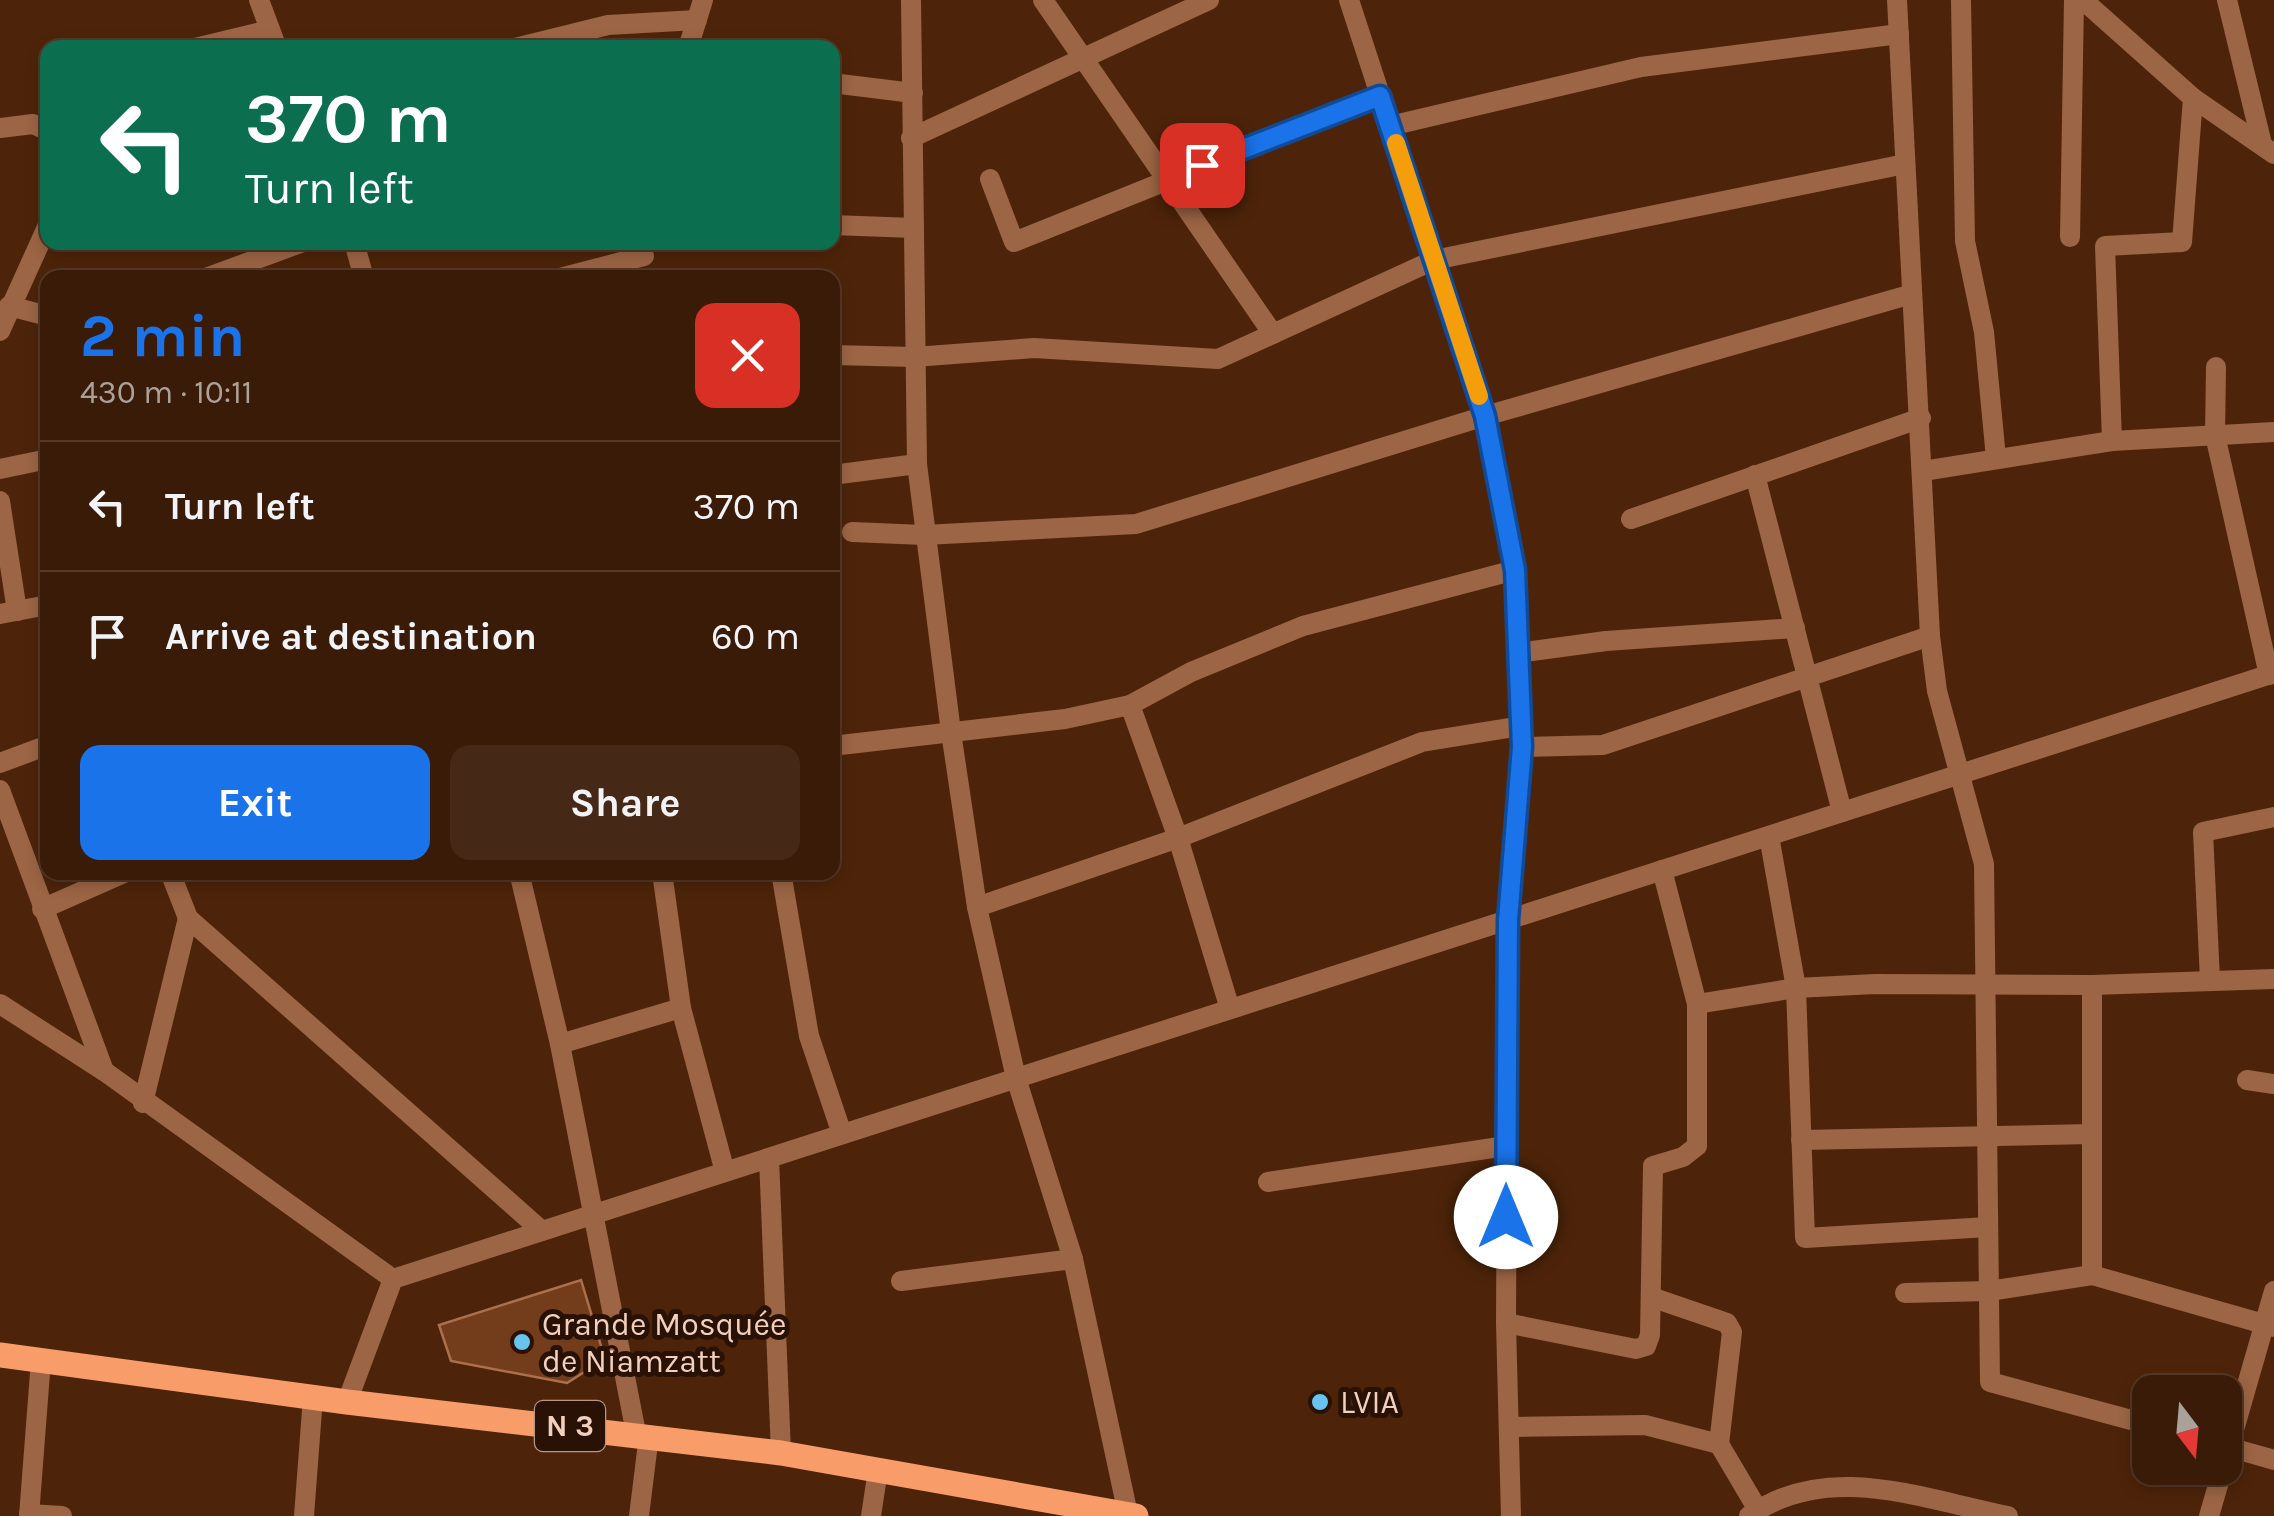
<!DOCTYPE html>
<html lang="en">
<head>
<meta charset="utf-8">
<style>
  :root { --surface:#3a1b07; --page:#452815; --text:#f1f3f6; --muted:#aba19b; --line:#543928; --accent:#1a73e8 }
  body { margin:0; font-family:Karla,sans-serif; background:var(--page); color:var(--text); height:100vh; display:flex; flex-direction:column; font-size:38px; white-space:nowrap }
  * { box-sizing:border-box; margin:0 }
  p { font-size:32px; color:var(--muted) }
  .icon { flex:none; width:55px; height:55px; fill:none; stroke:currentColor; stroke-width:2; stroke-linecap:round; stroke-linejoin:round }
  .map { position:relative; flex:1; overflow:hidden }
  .side { position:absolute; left:40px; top:270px; width:800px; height:610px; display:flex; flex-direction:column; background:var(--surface); border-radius:20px; box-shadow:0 5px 15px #0003,0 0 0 2px var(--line) }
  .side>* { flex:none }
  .banner { position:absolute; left:40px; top:40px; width:800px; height:210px; border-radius:20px; box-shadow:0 5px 15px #0003,0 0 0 2px var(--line); background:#0b6e4f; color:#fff; overflow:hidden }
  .needle { width:65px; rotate:164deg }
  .buttons { position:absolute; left:2132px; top:1375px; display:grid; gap:20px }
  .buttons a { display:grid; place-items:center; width:110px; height:110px; border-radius:20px; background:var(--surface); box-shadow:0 5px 15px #0003,0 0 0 2px var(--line); font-size:50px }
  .pin { position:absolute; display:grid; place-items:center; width:85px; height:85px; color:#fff; margin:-42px; border-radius:20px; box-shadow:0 5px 15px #0006 }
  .me { position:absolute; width:110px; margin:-55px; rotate:0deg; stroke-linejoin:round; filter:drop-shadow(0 0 8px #0008) }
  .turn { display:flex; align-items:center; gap:35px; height:210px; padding:0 40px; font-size:45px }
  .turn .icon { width:130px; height:130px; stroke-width:2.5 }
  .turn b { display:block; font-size:70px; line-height:85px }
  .round { display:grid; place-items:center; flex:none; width:105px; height:105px; border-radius:20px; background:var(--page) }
  .headline { display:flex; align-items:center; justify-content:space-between; height:170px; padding:0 40px }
  h1 { font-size:60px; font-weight:700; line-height:75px; color:var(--accent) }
  .cta { display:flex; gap:20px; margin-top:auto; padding:20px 40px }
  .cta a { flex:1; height:115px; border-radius:20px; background:var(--accent); color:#fff; font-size:40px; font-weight:700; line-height:115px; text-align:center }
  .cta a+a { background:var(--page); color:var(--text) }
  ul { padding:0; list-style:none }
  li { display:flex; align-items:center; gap:30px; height:130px; padding:0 40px; border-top:2px solid var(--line) }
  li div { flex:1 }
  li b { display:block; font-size:38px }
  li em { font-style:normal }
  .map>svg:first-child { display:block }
</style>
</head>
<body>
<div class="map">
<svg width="2274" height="1516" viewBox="0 0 2274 1516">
  <rect width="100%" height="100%" fill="#4d2409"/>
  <!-- building -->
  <path fill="#733c1a" stroke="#ac704e" stroke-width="2.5" d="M581 1280 605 1359 567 1383 451 1361 439 1325Z"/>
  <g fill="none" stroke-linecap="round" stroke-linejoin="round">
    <!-- minor -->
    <g stroke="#9c6545" stroke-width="20">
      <path d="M259 0 277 48"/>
      <path d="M911 0 917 464 951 732 977 907 1016 1078 1073 1259 1128 1514"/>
      <path d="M1043 0 1273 334"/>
      <path d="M1349 0 1485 416 1515 570 1522 747 1508 920"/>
      <path d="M1897 0 1930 636 1937 691 1984 864 1990 1382 2150 1425"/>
      <path d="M1961 0 1965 241 1984 332 1996 458"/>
      <path d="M2083 0 2193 98 2274 154"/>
      <path d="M2227 0 2262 144"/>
      <path d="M195 48 270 30"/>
      <path d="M515 48 608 25 697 20"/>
      <path d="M688 48 703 0"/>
      <path d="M832 83 913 93"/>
      <path d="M1390 126 1641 67 1899 34"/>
      <path d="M0 128 33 124 48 131"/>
      <path d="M911 138 1209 0"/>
      <path d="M990 179 1014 242 1380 95"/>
      <path d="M832 225 914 228"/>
      <path d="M2070 237 2074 0"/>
      <path d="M354 242 364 278"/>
      <path d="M206 278 303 242"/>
      <path d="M560 278 644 256"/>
      <path d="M9 306 48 316"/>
      <path d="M0 331 48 225"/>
      <path d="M832 355 914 357 1034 348 1218 359 1434 260 1905 164"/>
      <path d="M2216 367 2215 435 2269 675"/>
      <path d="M2112 441 2105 246 2182 242 2193 98"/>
      <path d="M0 469 48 459"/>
      <path d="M1923 471 2112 441 2274 432"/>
      <path d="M832 475 917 464"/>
      <path d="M1755 475 1842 812"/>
      <path d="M0 501 17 611"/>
      <path d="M1631 519 1921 418"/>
      <path d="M852 532 924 535 1136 524 1485 416 1912 294"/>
      <path d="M0 614 48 605"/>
      <path d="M1518 653 1606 641 1795 628"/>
      <path d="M1130 705 1178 838 1230 1009"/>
      <path d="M832 746 1065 719 1130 705 1191 672 1303 626 1515 570"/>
      <path d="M1522 747 1603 745 1930 636"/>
      <path d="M0 763 48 745"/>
      <path d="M0 790 104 1071"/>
      <path d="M1769 836 1796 988 1805 1238 1988 1227"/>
      <path d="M170 872 188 918 542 1231"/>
      <path d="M519 872 560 1044 636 1433"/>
      <path d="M662 872 681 1008 725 1172"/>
      <path d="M781 872 809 1036 842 1134"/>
      <path d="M977 907 1178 838 1422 742 1521 726"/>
      <path d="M42 909 126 872"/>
      <path d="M2210 980 2203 832 2274 817"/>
      <path d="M0 1004 104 1071 393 1279"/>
      <path d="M1697 1004 1796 988 1875 984 2092 985 2274 979"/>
      <path d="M560 1044 681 1008"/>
      <path d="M2247 1080 2274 1084"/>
      <path d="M143 1103 188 918"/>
      <path d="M1801 1140 2091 1134"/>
      <path d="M769 1158 781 1453"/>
      <path d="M1268 1182 1506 1146"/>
      <path d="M2092 1275V985"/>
      <path d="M901 1281 1073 1259"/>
      <path d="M1905 1293 1989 1291 2092 1275 2274 1327"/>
      <path d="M1506 1323 1636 1349 1646 1346 1650 1335 1653 1166 1683 1157 1697 1146V1004L1662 870"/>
      <path d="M1509 1427 1645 1425 1719 1444 1732 1332 1727 1323 1651 1297"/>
      <path d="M1719 1444 1758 1510"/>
      <path d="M2225 1446 2274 1460"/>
      <path d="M2225 1461 2274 1291"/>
      <path d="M29 1514 62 1516"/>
      <path d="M29 1516 41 1360"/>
      <path d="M304 1516 313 1397"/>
      <path d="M639 1516 649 1435"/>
      <path d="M871 1516 878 1470"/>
      <path d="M1749 1516C1828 1460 1921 1499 2008 1516"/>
      <path d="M2209 1516 2223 1468"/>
    </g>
    <!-- tertiary -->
    <g stroke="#9c6545" stroke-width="20">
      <path d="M1508 920 1506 1323 1511 1516"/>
      <path d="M347 1402 393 1279 2274 673"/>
    </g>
    <!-- primary -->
    <path stroke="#f89d69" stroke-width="25" d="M0 1355 347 1402 781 1453 1136 1516"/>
  </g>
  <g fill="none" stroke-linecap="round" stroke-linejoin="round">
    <!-- route casing -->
    <g stroke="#114b97" stroke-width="25">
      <path id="route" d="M1202 165 1380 96 1485 416 1515 570 1522 747 1508 920 1506 1217"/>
    </g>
    <!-- route -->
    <use href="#route" stroke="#1a73e8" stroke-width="18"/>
    <!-- slow -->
    <path stroke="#f59e0b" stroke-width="18" d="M1396 143 1479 396"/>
  </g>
  <!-- markers -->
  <g fill="#66c4ef" stroke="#291205" stroke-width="4">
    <circle cx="522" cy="1342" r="10"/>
    <circle cx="1320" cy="1402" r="10"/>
  </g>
  <g text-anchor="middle" stroke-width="10" stroke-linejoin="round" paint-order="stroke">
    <!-- shield labels -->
    <rect fill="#291205" stroke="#b69786" stroke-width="2.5" x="535" y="1401" width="70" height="50" rx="8"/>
    <g font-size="30" font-weight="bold" fill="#f2d0be">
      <text x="570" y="1436">N 3</text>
    </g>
    <!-- poi labels -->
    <g font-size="32" fill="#f2d0be" stroke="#291205" text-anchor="start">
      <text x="542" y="1335">Grande Mosquée<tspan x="542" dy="37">de Niamzatt</tspan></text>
      <text x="1340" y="1413">LVIA</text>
    </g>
  </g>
</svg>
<div class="buttons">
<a><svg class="needle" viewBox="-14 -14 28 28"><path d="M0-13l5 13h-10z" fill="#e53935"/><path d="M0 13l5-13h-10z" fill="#aba19b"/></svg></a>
</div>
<div class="pin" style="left:1202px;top:165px;background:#d93025"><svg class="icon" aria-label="arrive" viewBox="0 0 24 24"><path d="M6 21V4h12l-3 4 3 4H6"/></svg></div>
<svg class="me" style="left:1506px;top:1217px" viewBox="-20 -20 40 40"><circle r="19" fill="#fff"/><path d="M0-13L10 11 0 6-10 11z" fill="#1a73e8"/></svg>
<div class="banner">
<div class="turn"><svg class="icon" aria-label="left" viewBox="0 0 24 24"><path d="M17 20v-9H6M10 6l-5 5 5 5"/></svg><div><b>370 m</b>Turn left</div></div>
</div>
<section class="side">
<div class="headline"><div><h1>2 min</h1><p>430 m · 10:11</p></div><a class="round" style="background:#d93025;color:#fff"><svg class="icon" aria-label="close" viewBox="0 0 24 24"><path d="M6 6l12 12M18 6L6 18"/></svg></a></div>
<ul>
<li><svg class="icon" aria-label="left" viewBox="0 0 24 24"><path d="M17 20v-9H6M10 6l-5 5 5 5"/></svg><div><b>Turn left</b></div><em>370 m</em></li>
<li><svg class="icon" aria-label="arrive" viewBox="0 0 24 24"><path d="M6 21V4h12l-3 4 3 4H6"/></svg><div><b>Arrive at destination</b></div><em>60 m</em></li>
</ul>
<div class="cta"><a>Exit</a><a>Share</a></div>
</section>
</div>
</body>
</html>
